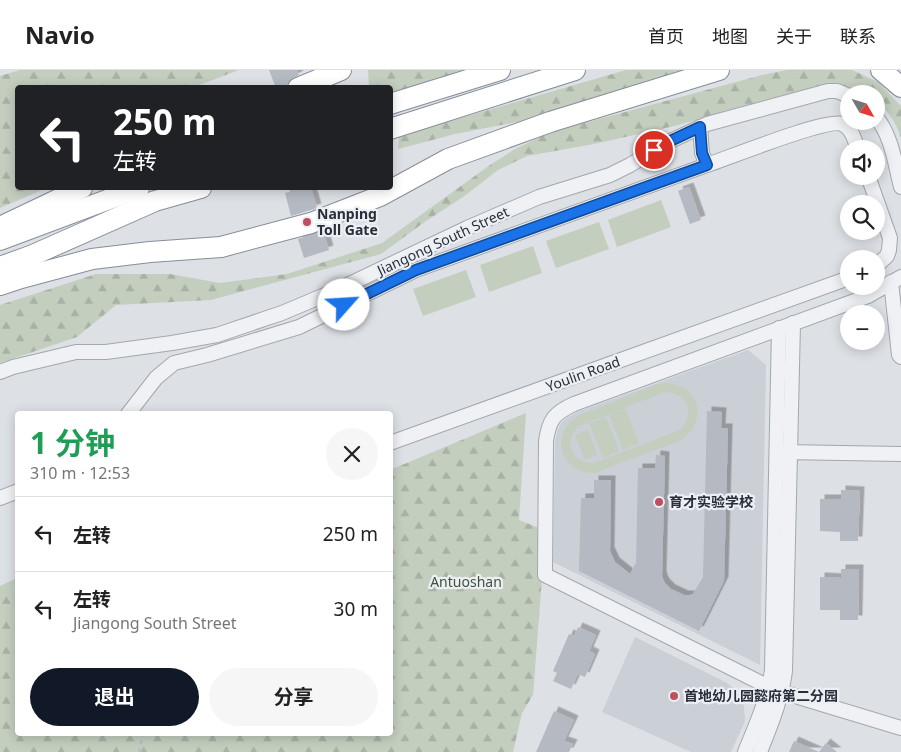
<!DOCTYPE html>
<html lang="zh">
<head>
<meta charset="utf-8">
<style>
  :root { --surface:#fff; --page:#f6f6f6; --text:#222; --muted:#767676; --line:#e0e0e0; --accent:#111827 }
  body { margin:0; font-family:"Noto Sans","Noto Sans SC",sans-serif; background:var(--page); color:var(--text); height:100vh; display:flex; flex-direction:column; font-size:19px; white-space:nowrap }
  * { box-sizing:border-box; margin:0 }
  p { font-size:16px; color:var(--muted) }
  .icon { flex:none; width:28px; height:28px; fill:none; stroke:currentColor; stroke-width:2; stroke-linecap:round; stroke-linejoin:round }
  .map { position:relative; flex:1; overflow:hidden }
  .sheet { position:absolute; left:15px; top:341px; width:378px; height:325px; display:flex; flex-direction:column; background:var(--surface); border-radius:5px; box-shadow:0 2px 12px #0003 }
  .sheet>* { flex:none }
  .banner { position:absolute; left:15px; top:15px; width:378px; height:105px; border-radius:5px; box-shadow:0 2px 12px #0003; background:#202124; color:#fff; overflow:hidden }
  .needle { width:32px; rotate:129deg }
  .controls { position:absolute; left:840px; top:15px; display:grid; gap:10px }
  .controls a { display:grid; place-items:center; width:45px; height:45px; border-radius:50%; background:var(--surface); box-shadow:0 2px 12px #0003; font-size:25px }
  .pin { position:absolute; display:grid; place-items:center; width:42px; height:42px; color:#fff; margin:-21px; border:2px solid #fff; border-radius:50%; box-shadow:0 1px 5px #0007 }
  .me { position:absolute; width:55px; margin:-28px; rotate:64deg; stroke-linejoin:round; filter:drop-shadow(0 0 4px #0008) }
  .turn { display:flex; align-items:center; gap:18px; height:105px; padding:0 15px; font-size:22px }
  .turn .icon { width:65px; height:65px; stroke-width:2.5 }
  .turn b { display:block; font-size:35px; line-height:42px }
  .round { display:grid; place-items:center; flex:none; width:52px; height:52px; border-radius:26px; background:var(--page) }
  .overview { display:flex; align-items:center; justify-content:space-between; height:85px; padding:0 15px }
  h1 { font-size:30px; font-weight:700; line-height:38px; color:#1e9e55 }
  .action { display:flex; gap:10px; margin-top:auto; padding:10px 15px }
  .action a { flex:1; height:58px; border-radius:30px; background:var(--accent); color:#fff; font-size:20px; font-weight:700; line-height:58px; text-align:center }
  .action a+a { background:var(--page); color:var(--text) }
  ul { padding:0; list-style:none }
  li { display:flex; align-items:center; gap:15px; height:75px; padding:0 15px; border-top:1px solid var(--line) }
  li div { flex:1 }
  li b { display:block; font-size:19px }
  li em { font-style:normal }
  header { display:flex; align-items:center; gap:30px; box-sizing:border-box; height:70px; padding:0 25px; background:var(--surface); border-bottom:1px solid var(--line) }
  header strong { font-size:24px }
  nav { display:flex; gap:28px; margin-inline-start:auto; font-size:18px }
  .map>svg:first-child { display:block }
</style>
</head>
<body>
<header>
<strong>Navio</strong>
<nav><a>首页</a><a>地图</a><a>关于</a><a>联系</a></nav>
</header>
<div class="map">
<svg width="901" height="682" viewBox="0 0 901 682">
  <defs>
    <pattern id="forest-firs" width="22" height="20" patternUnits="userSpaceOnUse" patternTransform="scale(1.25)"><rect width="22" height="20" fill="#c3cebf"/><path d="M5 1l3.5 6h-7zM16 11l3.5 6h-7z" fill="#a8b1a5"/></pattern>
    <filter id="shadow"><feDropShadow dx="4.5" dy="-4.5" stdDeviation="0" flood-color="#0004"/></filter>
  </defs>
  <rect width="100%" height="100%" fill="#dde0e5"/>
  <!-- built -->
  <g fill="#cbcfd6">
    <path d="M748 280 766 295 760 595 553 492 555 372 557 362 561 353 568 347 577 342Z"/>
    <path d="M635 567 727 613 738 622 744 636 745 651 731 682H691L602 642Z"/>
  </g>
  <!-- forest -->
  <g fill="url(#forest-firs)">
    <path d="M20 0H239L194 17 18 18V118H47L0 138V6Z"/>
    <path d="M368 0H471L390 23V18L369 17Z"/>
    <path d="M626 0H703L542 47 455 64 398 79 399 66Z"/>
    <path d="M787 0H852L878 12 901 36V68C896 53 889 41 876 31V24H864L855 20 820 18 670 57 594 74 527 86 498 100 463 127 426 151 381 184 211 230 116 235 77 267 0 293V235L96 204H170L220 213 287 204 382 173 490 95 515 79 551 62 762 5Z"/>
    <path d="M526 343 519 450 539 458 542 508 533 625 522 643 513 682H0V516L17 508 18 664H390V400Z"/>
  </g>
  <!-- pitch -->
  <g fill="#c3cebf" fill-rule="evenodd">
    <path d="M661 130 671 157 617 177 608 150Z"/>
    <path d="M599 152 609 179 556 198 546 171Z"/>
    <path d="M533 176 542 203 489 222 480 195Z"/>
    <path d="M466 200 476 227 423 246 413 219Z"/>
    <path d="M664 313C700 313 710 353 679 371L594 403C559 402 549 362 580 345L657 314ZM665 322C688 322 696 345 680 360L594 393C571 393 563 371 579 356Z"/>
    <path d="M625 338 639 373 623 380 609 345Z"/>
    <path d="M606 347 619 381 603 388 589 353Z"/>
    <path d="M588 360 597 385 585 390 575 365Z"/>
  </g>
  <!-- building -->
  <g fill="#b5b9c1" filter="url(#shadow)">
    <path d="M269 0H297L299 5 289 10 286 18H276Z"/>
    <path d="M689 117 701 150 690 154 678 121Z"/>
    <path d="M302 118H311L317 138 291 146 285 123Z"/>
    <path d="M323 161 329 180 304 188 298 169Z"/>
    <path d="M707 341 722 342 721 358H728L724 511 699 561 579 501 581 428H594V410H611L610 481 615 492 630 504 636 493 638 398H655L656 385 665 386 662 505 663 509 665 513 671 519 684 525H690L693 524 703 507Z"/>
    <path d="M841 420 860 421 858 471H840V462L820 461V429H841Z"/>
    <path d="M841 499H859L858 550H840V540H820V507L841 508Z"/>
    <path d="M578 557 596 565 589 581 595 584 585 607 578 604 571 619 553 611 557 603 553 601 569 564 574 566Z"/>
    <path d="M554 641 574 650 564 671 573 674 569 682H536Z"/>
    <path d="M794 671 819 682 826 673 837 682H789Z"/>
  </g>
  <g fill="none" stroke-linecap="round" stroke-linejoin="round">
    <!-- minor casing -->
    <g stroke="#a3a7ae" stroke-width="16">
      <g id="minor">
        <path d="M876 47C892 66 895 94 901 117"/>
        <path d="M700 57 702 83 707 95C728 88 827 48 842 54 852 58 854 69 858 79"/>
        <path d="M868 106 890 168 889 180 887 186 876 196"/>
        <path d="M901 207 868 226 574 334C554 343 549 350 546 371L545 505 769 617 782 622 901 658"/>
        <path d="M891 212 899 285 901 287"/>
        <path d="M0 302 13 297 76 282H106L172 273 217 265 282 243 339 219 467 158 539 127 610 105 630 95 666 73 707 54 828 21H837L849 26"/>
        <path d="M128 344 156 308 174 293 207 285 299 257 416 200 707 95"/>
        <path d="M390 373 849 208"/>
        <path d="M782 382 901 384"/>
        <path d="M0 428 18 421"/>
        <path d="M745 682C756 655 768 629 772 600L779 258"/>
        <path d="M760 682C771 654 781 631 785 601L793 253"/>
      </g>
    </g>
    <!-- highway casing -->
    <g stroke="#868e9a" stroke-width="22">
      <g id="highway">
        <path d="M881 0 901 17"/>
        <path d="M298 18 341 0"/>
        <path d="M390 34 500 0"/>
        <path d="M390 59 575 0"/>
        <path d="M0 157 82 118"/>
        <path d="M0 170 139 118"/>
        <path d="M0 197 33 185 155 131 201 118"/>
        <path d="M0 215 21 208 92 189 150 182 221 177 311 153 380 126 448 89 550 52 719 0"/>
      </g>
    </g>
    <!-- path -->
    <path stroke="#b7bbc0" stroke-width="2" stroke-dasharray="4 4" stroke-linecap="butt" d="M139 682 143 664"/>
    <!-- minor -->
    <use href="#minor" stroke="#eff1f4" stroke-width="14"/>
    <!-- highway -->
    <use href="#highway" stroke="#fff" stroke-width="20"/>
  </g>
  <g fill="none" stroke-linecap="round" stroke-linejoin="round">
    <!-- route casing -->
    <g stroke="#114b97" stroke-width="12">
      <path id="route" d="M344 235 416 200 707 95 702 83 700 57 666 73 654 80"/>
    </g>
    <!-- route -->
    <use href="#route" stroke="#1a73e8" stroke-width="9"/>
  </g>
  <!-- markers -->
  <g fill="#be4f5e" stroke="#eceff3" stroke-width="2">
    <circle cx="307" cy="152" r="5"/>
    <circle cx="659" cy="432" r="5"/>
    <circle cx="674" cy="626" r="5"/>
  </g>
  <g text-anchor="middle" stroke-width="4.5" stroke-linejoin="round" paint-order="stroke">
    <!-- poi labels -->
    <g font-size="14" font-weight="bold" fill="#282f3a" stroke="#eceff3" text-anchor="start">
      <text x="317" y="149">Nanping<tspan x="317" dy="16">Toll Gate</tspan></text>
      <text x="669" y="437">育才实验学校</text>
      <text x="684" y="631">首地幼儿园懿府第二分园</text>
    </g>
    <!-- street labels -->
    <g font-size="14" fill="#282f3a" stroke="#eceff3">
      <text transform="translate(443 171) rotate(-25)" y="5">Jiangong South Street</text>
      <text transform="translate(583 304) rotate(-20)" y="5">Youlin Road</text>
    </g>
    <!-- park labels -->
    <g font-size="14" fill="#3c5437" stroke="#eceff3">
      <text x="466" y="517">Antuoshan</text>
    </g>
  </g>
</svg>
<div class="controls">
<a><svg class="needle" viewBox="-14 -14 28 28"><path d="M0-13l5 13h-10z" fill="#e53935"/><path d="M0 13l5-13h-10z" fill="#767676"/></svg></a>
<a><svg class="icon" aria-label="sound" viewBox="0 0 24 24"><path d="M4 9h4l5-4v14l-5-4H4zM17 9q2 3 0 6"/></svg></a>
<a><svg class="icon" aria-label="search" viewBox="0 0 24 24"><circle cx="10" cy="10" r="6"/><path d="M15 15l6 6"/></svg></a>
<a>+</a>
<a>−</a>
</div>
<div class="pin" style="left:654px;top:80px;background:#d93025"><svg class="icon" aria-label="arrive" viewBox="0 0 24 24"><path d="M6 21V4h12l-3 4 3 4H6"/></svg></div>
<svg class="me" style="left:344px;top:235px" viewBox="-20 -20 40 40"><circle r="19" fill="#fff"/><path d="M0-13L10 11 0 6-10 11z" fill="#1a73e8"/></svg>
<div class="banner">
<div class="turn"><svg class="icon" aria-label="left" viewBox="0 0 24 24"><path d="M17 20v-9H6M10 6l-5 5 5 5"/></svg><div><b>250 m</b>左转</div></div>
</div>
<section class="sheet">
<div class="overview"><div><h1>1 分钟</h1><p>310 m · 12:53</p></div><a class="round"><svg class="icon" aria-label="close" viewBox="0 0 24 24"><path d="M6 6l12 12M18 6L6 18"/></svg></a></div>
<ul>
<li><svg class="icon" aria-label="left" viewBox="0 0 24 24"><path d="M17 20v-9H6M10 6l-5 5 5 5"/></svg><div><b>左转</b></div><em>250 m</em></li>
<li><svg class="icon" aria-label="left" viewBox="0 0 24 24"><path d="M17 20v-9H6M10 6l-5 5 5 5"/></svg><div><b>左转</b><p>Jiangong South Street</p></div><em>30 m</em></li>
</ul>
<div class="action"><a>退出</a><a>分享</a></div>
</section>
</div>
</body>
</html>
